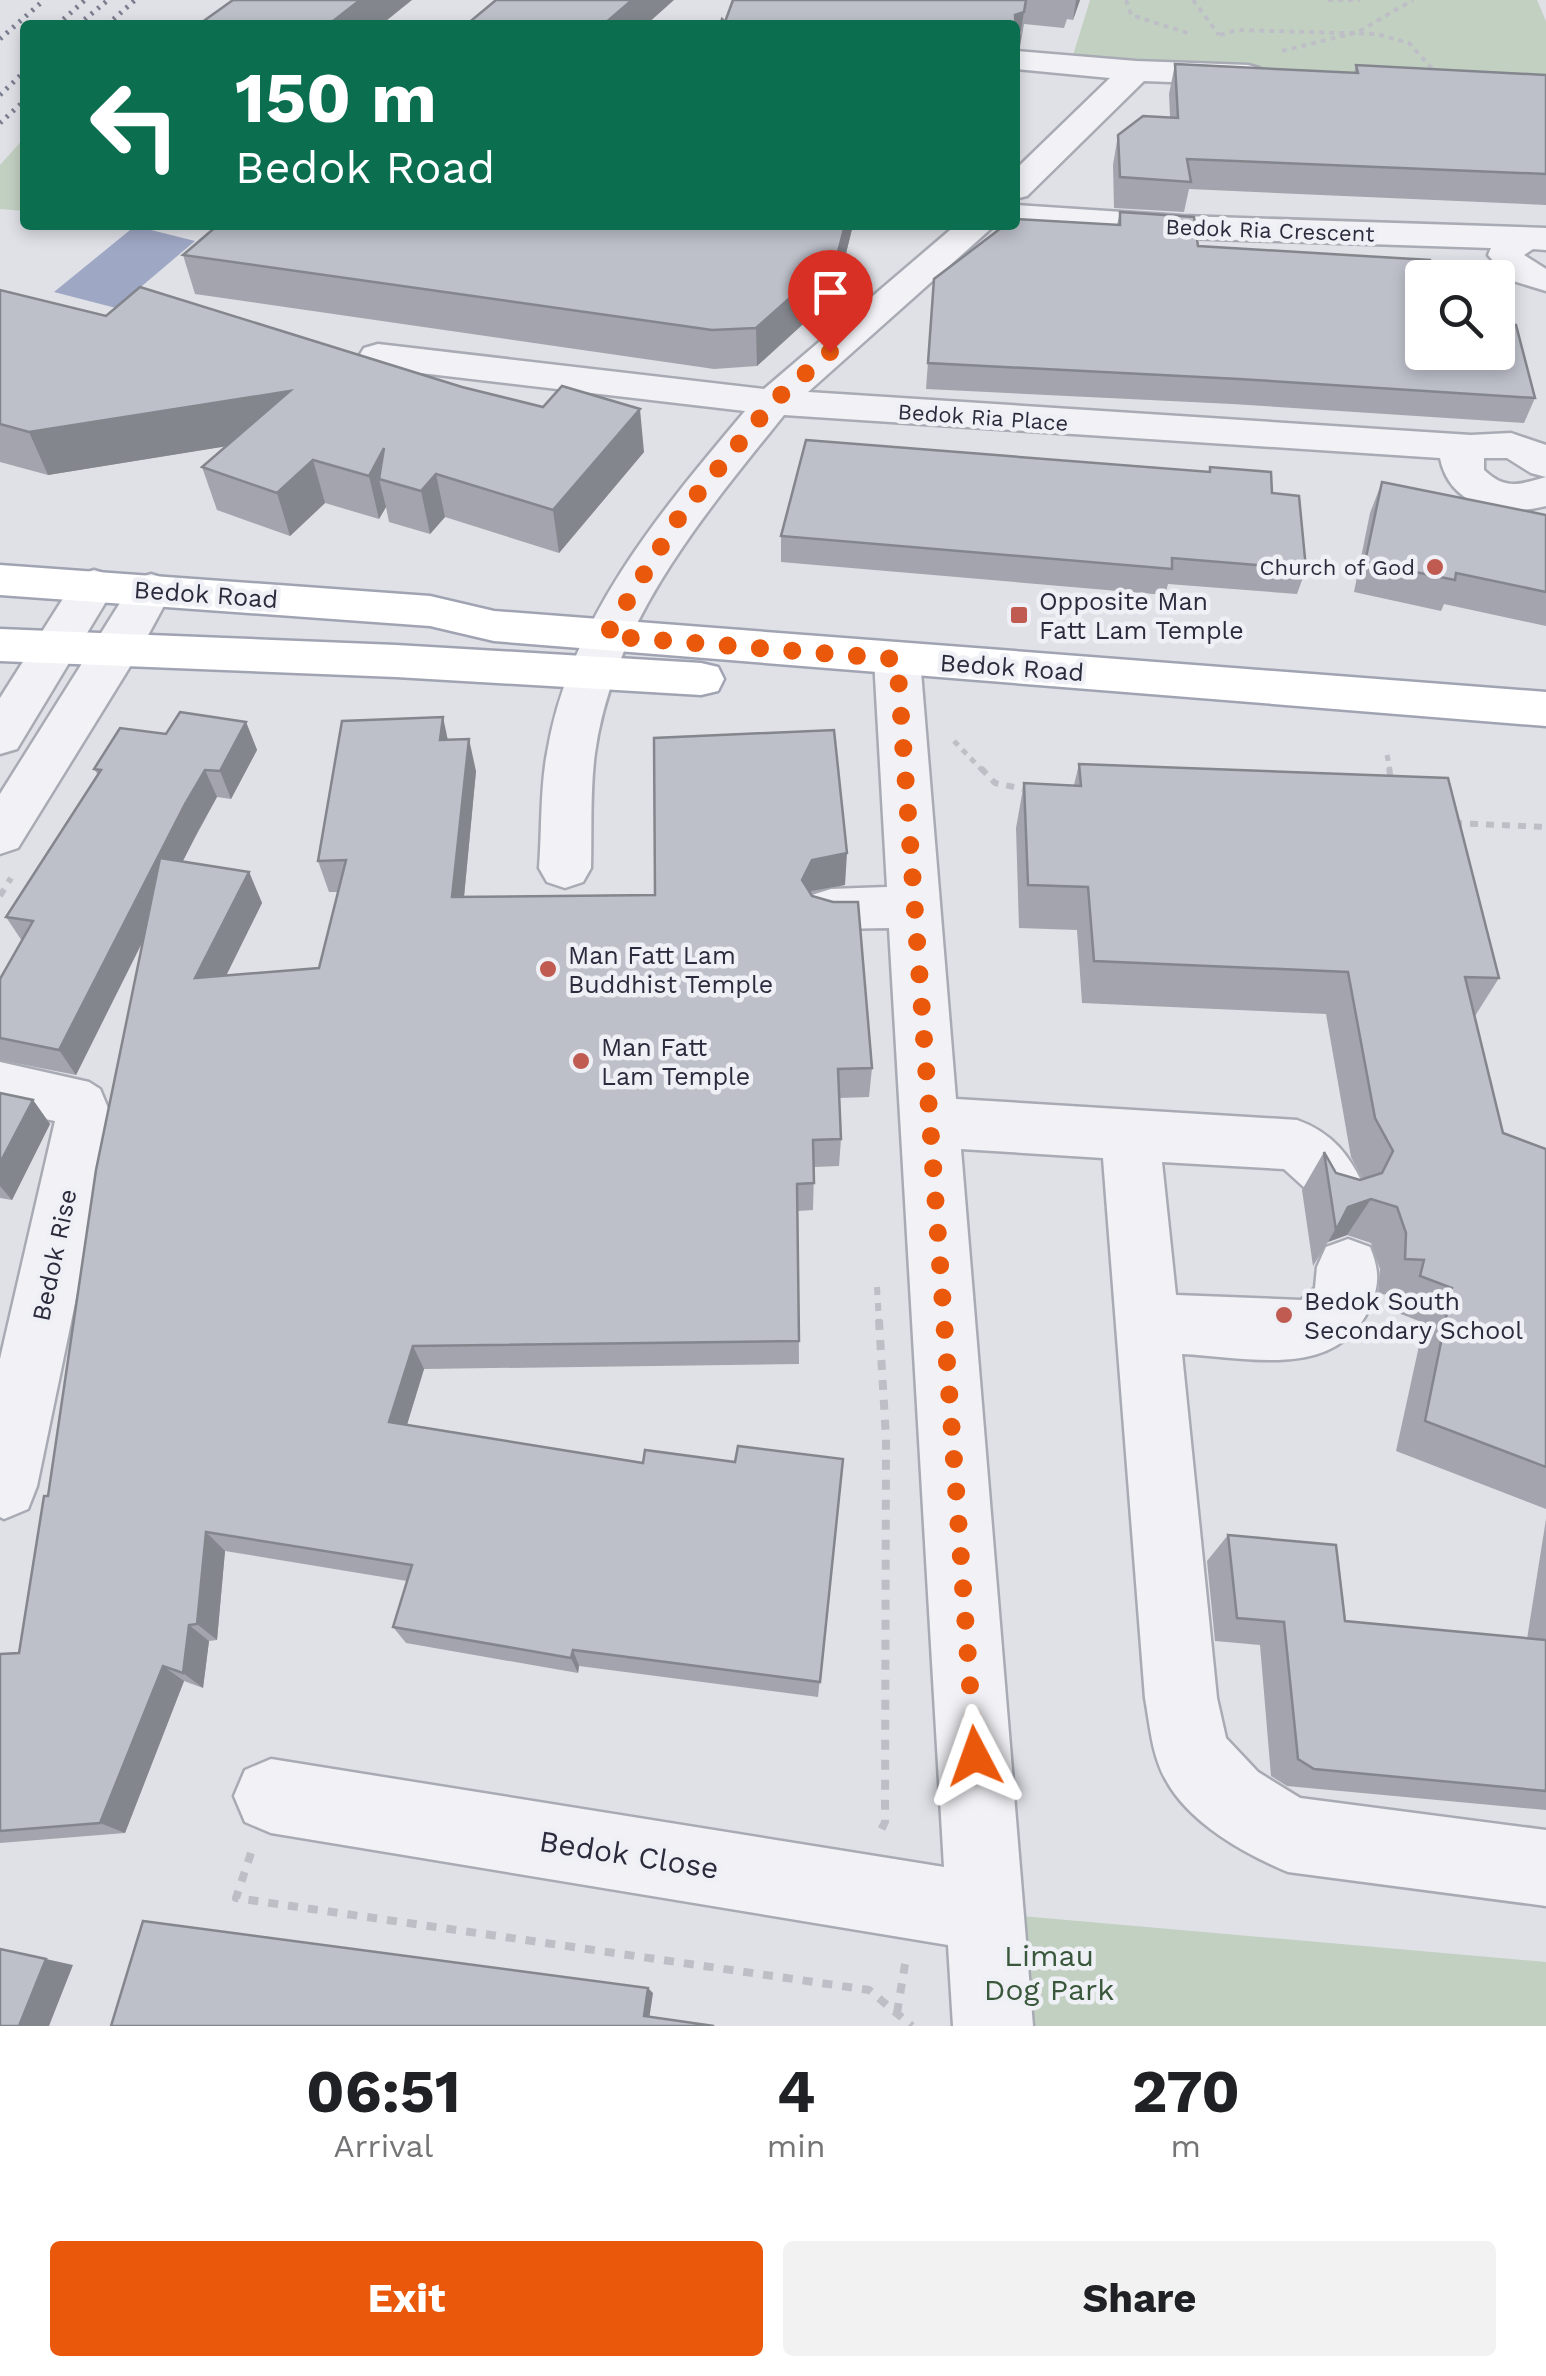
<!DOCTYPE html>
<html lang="en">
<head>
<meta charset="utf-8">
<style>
  :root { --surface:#fff; --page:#f2f2f2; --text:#202124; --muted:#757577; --accent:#ea580c }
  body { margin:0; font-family:"Work Sans",sans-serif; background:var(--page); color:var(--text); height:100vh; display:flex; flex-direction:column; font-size:38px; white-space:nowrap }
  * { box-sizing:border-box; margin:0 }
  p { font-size:32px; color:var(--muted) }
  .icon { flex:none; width:55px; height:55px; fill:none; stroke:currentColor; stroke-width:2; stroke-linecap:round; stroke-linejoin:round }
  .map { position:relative; height:2026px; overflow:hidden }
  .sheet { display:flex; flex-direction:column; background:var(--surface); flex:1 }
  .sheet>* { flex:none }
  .guide { position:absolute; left:20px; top:20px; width:1000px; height:210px; border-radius:10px; box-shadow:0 5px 15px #0003; background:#0b6e4f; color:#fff; overflow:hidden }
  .buttons { position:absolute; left:1405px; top:260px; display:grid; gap:20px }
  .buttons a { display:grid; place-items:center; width:110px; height:110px; border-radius:10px; background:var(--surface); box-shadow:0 5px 15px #0003; font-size:50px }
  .pin { position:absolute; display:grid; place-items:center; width:85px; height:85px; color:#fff; margin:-102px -42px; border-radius:50% 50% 50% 0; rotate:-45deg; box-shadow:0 0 10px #0007 }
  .pin .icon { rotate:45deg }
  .me { position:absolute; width:110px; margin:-55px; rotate:356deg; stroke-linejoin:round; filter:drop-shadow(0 0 8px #0008) }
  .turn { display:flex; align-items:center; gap:35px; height:210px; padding:0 50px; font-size:45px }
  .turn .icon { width:130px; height:130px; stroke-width:2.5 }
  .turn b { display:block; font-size:70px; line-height:85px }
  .eta { display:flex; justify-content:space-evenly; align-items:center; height:170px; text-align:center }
  .eta b { font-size:60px; font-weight:700; line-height:70px }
  .cta { display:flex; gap:20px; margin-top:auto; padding:20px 50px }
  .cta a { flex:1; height:115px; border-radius:10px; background:var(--accent); color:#fff; font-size:40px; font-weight:700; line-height:115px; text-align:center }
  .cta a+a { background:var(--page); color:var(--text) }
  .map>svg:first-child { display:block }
</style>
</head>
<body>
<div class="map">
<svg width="1546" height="2026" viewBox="0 0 1546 2026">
  <rect width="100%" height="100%" fill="#e0e1e7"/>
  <!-- green -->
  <g fill="#c2d0c2">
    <path d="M1090 0H1537L1546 21V88L1070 65Z"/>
    <path d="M25 137V211L0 209V165Z"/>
    <path d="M987 1913 1546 1962V2026H1002Z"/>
  </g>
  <!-- water -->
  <path fill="#9ea7c4" d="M135 226 195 241 116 308 54 292Z"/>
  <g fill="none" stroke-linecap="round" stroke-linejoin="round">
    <!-- minor casing -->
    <g stroke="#a9abb4" stroke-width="5">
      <g id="minor">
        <path d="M1015 51 1136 61 1248 65 1259 68 1264 75 1259 82 1248 85 1144 81 1027 196 1015 199V170L1110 78 1015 69Z"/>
        <path d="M1015 205 1183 216 1546 228V250L1533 249 1524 255 1546 269V291L1510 280 1488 255 1491 248 1183 238 1015 227 1009 225H1015Z"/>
        <path d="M956 225H995L808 392 1471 435 1511 433 1546 445V477L1531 473 1507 458H1484V470C1506 491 1520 484 1546 477V506C1503 517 1450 508 1440 458L784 415C703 516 614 620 595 753 590 790 592 830 591 868L583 882 565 888 547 882 539 868C542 830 540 790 547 753 569 619 661 511 745 411L378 368 364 364 359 356 364 348 378 344 764 389Z"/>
        <path d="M94 570 110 575 116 585 17 749 0 754V698L78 575Z"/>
        <path d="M151 574 167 579 173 589 139 652 18 848 0 854V794L135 579Z"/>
        <path d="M897 643 913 648 920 659 956 1099 1297 1120C1333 1133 1349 1155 1365 1188L1356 1207 1335 1214 1314 1207 1306 1189 1284 1169 1162 1162 1176 1295 1301 1300 1315 1288 1317 1267 1326 1247 1348 1239 1370 1247C1379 1269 1380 1284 1370 1307 1337 1381 1248 1357 1182 1354L1217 1698 1226 1738 1258 1772 1300 1798 1546 1830V1906L1288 1872C1245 1854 1189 1823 1166 1780 1152 1756 1150 1725 1145 1698L1103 1158 961 1149 1033 2026H953L948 1945 271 1833 245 1822 234 1796 245 1770 271 1759 944 1867 889 928 831 929 812 923 805 909 812 895 831 889 887 887 874 659 881 648Z"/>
        <path d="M0 1062 89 1082 100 1089 113 1120 37 1486 28 1509 4 1519 0 1517V1359L55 1121 0 1110Z"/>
      </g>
    </g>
    <!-- major casing -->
    <g stroke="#a0a3b2" stroke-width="5">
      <g id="major">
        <path d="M0 565 430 596 494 611 1546 692V726L494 641 430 626 0 595Z"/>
        <path d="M0 629 396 645 701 663 718 667 724 679 718 691 701 695 396 677 0 661Z"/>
      </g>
    </g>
    <!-- path-far3 -->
    <g stroke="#bebfc6" stroke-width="4" stroke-dasharray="5 5" stroke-linecap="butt">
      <path d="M1126 0 1131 15 1188 33"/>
      <path d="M1193 0 1219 35"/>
      <path d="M1328 0H1360"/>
      <path d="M1220 35 1237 30 1377 34 1409 43 1436 73"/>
      <path d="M1282 51 1358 32 1413 0"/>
    </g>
    <!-- path-far2 -->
    <g stroke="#bebfc6" stroke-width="5" stroke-dasharray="6 6" stroke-linecap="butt">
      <path d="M954 741 983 771"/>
      <path d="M1387 755 1390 771"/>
    </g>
    <!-- path-far1 -->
    <g stroke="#bebfc6" stroke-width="6" stroke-dasharray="8 8" stroke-linecap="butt">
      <path d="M981 768 995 783 1028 790"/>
      <path d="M1389 768 1391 780"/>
      <path d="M1454 823 1546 827"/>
      <path d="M0 896 11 878"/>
      <path d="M877 1287 879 1322"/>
    </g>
    <!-- path -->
    <g stroke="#bebfc6" stroke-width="8" stroke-dasharray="10 10" stroke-linecap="butt">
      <path d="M879 1320 886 1438 885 1822 880 1832"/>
      <path d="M251 1853 236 1898 869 1990 912 2026"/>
      <path d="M897 2013 905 1964"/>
    </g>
    <!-- minor -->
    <use href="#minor" fill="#f2f2f6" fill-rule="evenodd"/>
    <!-- major -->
    <use href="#major" fill="#fff" fill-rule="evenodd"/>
    <!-- rail -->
    <g stroke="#7b7e8f" stroke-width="5" stroke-dasharray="2.5 6" stroke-linecap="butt">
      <path d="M57 25 85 0"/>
      <path d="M78 25 108 0"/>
      <path d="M107 25 135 0"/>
      <path d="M0 39 44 0"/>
      <path d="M0 95 25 71"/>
      <path d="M0 123 25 100"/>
    </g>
  </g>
  <!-- wall -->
  <g fill="#a3a4ad">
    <path d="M733 0H1080L1073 20 1067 19 1064 28 1024 24 1015 76V25L725 22Z"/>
    <path d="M1175 64 1354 73 1356 65 1546 75V205L1189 189 1184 212 1114 208 1113 165 1118 135 1170 117 1169 94Z"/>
    <path d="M1120 212 1198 246 1422 352 1535 398 1524 423 1232 404 926 389 934 279 1117 225Z"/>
    <path d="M218 225H853L836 294 757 366 714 369 195 294 183 255Z"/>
    <path d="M0 290 644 452 559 553 445 517 430 534 389 522 386 507 379 519 325 503 290 536 217 510 202 467 226 446 48 475 0 462Z"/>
    <path d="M1210 467 1272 493 1306 569 1297 594 1168 584 1165 595 781 562V536L1209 472Z"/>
    <path d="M1382 482 1546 515V626L1444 604 1441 611 1354 592 1370 513Z"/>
    <path d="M246 722 257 750 231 799 217 797 182 862 249 872 262 903 226 976 319 968 338 892H329L318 861 448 740 476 771 464 897 655 895 845 885 810 893 872 1068 869 1097 839 1098 841 1139 839 1166 814 1167 813 1210 798 1211 799 1364 424 1369 407 1425 643 1463 843 1459 818 1697 579 1666 578 1673 406 1643 393 1627 407 1581 225 1551 217 1640 209 1641 203 1688 184 1681 125 1833 0 1843V1654L19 1653 48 1496 143 940 76 1075 0 1060V979L22 941 6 917 98 775 94 769 166 734Z"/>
    <path d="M1079 764 1499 978 1475 1016 1503 1133 1546 1149V1509L1396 1451 1424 1323 1393 1311 1397 1295 1378 1294 1380 1269 1371 1243 1347 1235 1328 1242 1313 1266 1302 1190 1324 1152 1336 1173 1360 1180 1363 1179 1351 1157 1326 1014 1082 1003 1077 930 1019 928 1016 828 1024 783 1074 785Z"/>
    <path d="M0 1093 33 1100 50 1124 12 1200 0 1198Z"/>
    <path d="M1546 1519V1810L1287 1786 1271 1776 1260 1645 1215 1641 1207 1561 1228 1535 1345 1621 1527 1639Z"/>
  </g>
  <!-- shaded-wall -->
  <g fill="#84868d">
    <path d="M360 0H412L381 25H328Z"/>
    <path d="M632 0H674L646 25H603Z"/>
    <path d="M1026 0 1018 48 1015 76V15Z"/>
    <path d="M1076 0H1080L1073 20Z"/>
    <path d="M845 225H853L836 294 757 366 756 328Z"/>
    <path d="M290 391 302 434 48 475 29 432Z"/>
    <path d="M640 409 644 452 559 553 553 510Z"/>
    <path d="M384 448 379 479 386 507 379 519 369 476Z"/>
    <path d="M313 460 325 503 290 536 277 493Z"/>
    <path d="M436 474 445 517 430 534 421 491Z"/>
    <path d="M443 717 450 750 440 740Z"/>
    <path d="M246 722 257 750 231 799 220 771Z"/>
    <path d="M469 739 476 771 461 928 452 897Z"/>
    <path d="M205 770 217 797 198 831 76 1075 59 1050 185 804Z"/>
    <path d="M847 853 845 885 811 891 802 911V880L812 860Z"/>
    <path d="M249 872 262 903 210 1008 195 978Z"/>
    <path d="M33 1100 50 1124 12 1200 0 1186V1163Z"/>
    <path d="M1371 1199 1347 1235 1328 1242 1348 1207Z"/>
    <path d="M413 1346 424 1369 401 1444 389 1422Z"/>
    <path d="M206 1532 225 1551 217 1640 197 1624Z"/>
    <path d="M189 1625 209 1641 203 1688 183 1673Z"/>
    <path d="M573 1650 579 1666 578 1673 571 1658Z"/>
    <path d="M163 1666 184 1681 125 1833 100 1823Z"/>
    <path d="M46 1959 73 1965 49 2026H19Z"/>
    <path d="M648 1988 653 1993 649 2020 644 2016Z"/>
  </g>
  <!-- building -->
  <g fill="#bdbfc9" stroke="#84868d" stroke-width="2.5">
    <path d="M233 0H360L328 25H198Z"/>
    <path d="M496 0H632L603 25H466Z"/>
    <path d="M733 0H1026L1024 12 1015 15 1016 33 1020 36 1015 66V25H720L722 19 725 22Z"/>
    <path d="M1175 64 1358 73 1356 65 1546 75V174L1187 159 1191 182 1120 177 1118 135 1143 116 1178 118Z"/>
    <path d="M1120 212 1194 217 1198 246 1430 260 1434 278H1422V352H1498V324L1516 325 1535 398 1239 379 928 363 934 279 1005 225H1015V219L1120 225Z"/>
    <path d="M218 225H845L837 256 756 328 712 330 183 255Z"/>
    <path d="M140 287 462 387 543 407 562 386 640 409 553 510 436 474 421 491 379 479 384 448 369 476 313 460 277 493 202 467 290 391 29 432 0 424V290L106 316Z"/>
    <path d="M806 440 1210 472V467L1271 472 1272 493 1299 496 1306 569 1172 558V569L781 536Z"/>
    <path d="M1382 482 1546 515V592L1456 573 1455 580 1365 562Z"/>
    <path d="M180 712 246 722 220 771 205 770 185 804 59 1050 0 1038V979L33 921 6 917 101 770 94 769 120 728 166 734Z"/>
    <path d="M443 717 440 740 469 739 452 897 655 895 654 738 834 730 847 853 812 860 802 880 812 896 833 902H858L872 1068 838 1069 841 1139 813 1140 814 1183 797 1184 799 1341 413 1346 389 1422 643 1463 645 1450 735 1462 738 1446 843 1459 820 1682 573 1650 571 1658 393 1627 412 1565 206 1532 197 1624 189 1625 183 1673 163 1666 100 1823 0 1831V1654L19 1653 44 1496H48L96 1170 160 858 249 872 195 978 319 968 346 860 318 861 342 721Z"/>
    <path d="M1079 764 1448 778 1499 978 1465 977 1503 1133 1546 1149V1467L1425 1421 1452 1288 1420 1276 1424 1260 1405 1259 1406 1233 1397 1207 1371 1199 1348 1207 1336 1230 1324 1152 1336 1173 1360 1180 1382 1173 1393 1151 1375 1118 1348 972 1094 961 1088 887 1028 885 1024 783 1081 786Z"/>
    <path d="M0 1093 33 1100 0 1163Z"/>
    <path d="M1228 1535 1336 1545 1345 1621 1546 1640V1791L1314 1769 1298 1759 1284 1622 1237 1618Z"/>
    <path d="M143 1921 648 1988 644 2016 714 2026H111Z"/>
    <path d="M0 1949 46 1959 19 2026H0Z"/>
  </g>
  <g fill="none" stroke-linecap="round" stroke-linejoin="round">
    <!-- route -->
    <path stroke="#ea580c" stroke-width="18" stroke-dasharray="0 32.4" d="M830 352 773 402 681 514 606 636 897 659 975 1756"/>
  </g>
  <!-- markers -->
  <g fill="#c05b51" stroke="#eff0f5" stroke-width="4">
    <circle cx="1435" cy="567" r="10"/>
    <rect x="1009" y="605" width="20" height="20" rx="5"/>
    <circle cx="548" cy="969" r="10"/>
    <circle cx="581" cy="1061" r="10"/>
    <circle cx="1284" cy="1315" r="10"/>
  </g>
  <g text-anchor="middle" stroke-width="9" stroke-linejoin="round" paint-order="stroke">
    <!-- far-street labels -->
    <g font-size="22" fill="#2a2c3d" stroke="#eff0f5">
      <text transform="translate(1270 230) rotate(2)" y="8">Bedok Ria Crescent</text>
      <text transform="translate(983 417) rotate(4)" y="8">Bedok Ria Place</text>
    </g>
    <!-- far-poi labels -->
    <g font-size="22" fill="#2a2c3d" stroke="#eff0f5" text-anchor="end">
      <text x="1415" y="575">Church of God</text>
    </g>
    <!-- street labels -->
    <g font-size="25" fill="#2a2c3d" stroke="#eff0f5">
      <text transform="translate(206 594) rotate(4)" y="9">Bedok Road</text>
      <text transform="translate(1012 667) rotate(4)" y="9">Bedok Road</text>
      <text transform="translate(54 1255) rotate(-78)" y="9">Bedok Rise</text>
    </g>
    <!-- poi labels -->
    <g font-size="25" fill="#2a2c3d" stroke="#eff0f5" text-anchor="start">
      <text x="1039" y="610">Opposite Man<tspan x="1039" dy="29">Fatt Lam Temple</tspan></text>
      <text x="568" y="964">Man Fatt Lam<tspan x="568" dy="29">Buddhist Temple</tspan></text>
      <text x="601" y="1056">Man Fatt<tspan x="601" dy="29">Lam Temple</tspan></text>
      <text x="1304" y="1310">Bedok South<tspan x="1304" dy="29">Secondary School</tspan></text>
    </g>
    <!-- near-street labels -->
    <g font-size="30" fill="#2a2c3d" stroke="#eff0f5">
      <text transform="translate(629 1855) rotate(9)" y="10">Bedok Close</text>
    </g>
    <!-- near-park labels -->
    <g font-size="30" fill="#39573a" stroke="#eff0f5">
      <text x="1049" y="1966">Limau<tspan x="1049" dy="34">Dog Park</tspan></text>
    </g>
  </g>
</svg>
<div class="buttons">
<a><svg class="icon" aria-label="search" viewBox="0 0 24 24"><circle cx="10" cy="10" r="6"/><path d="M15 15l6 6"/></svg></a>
</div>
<div class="pin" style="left:830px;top:352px;background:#d93025"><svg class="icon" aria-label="arrive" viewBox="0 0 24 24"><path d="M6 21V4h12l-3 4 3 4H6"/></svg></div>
<svg class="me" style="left:975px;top:1756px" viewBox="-20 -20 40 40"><path d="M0-17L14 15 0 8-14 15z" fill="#ea580c" stroke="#fff" stroke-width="4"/></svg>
<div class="guide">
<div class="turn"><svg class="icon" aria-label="left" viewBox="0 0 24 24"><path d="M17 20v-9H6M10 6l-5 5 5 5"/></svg><div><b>150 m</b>Bedok Road</div></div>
</div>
</div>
<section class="sheet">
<div class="eta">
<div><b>06:51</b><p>Arrival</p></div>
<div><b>4</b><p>min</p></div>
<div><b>270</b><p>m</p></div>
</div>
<div class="cta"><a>Exit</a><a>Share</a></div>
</section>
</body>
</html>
